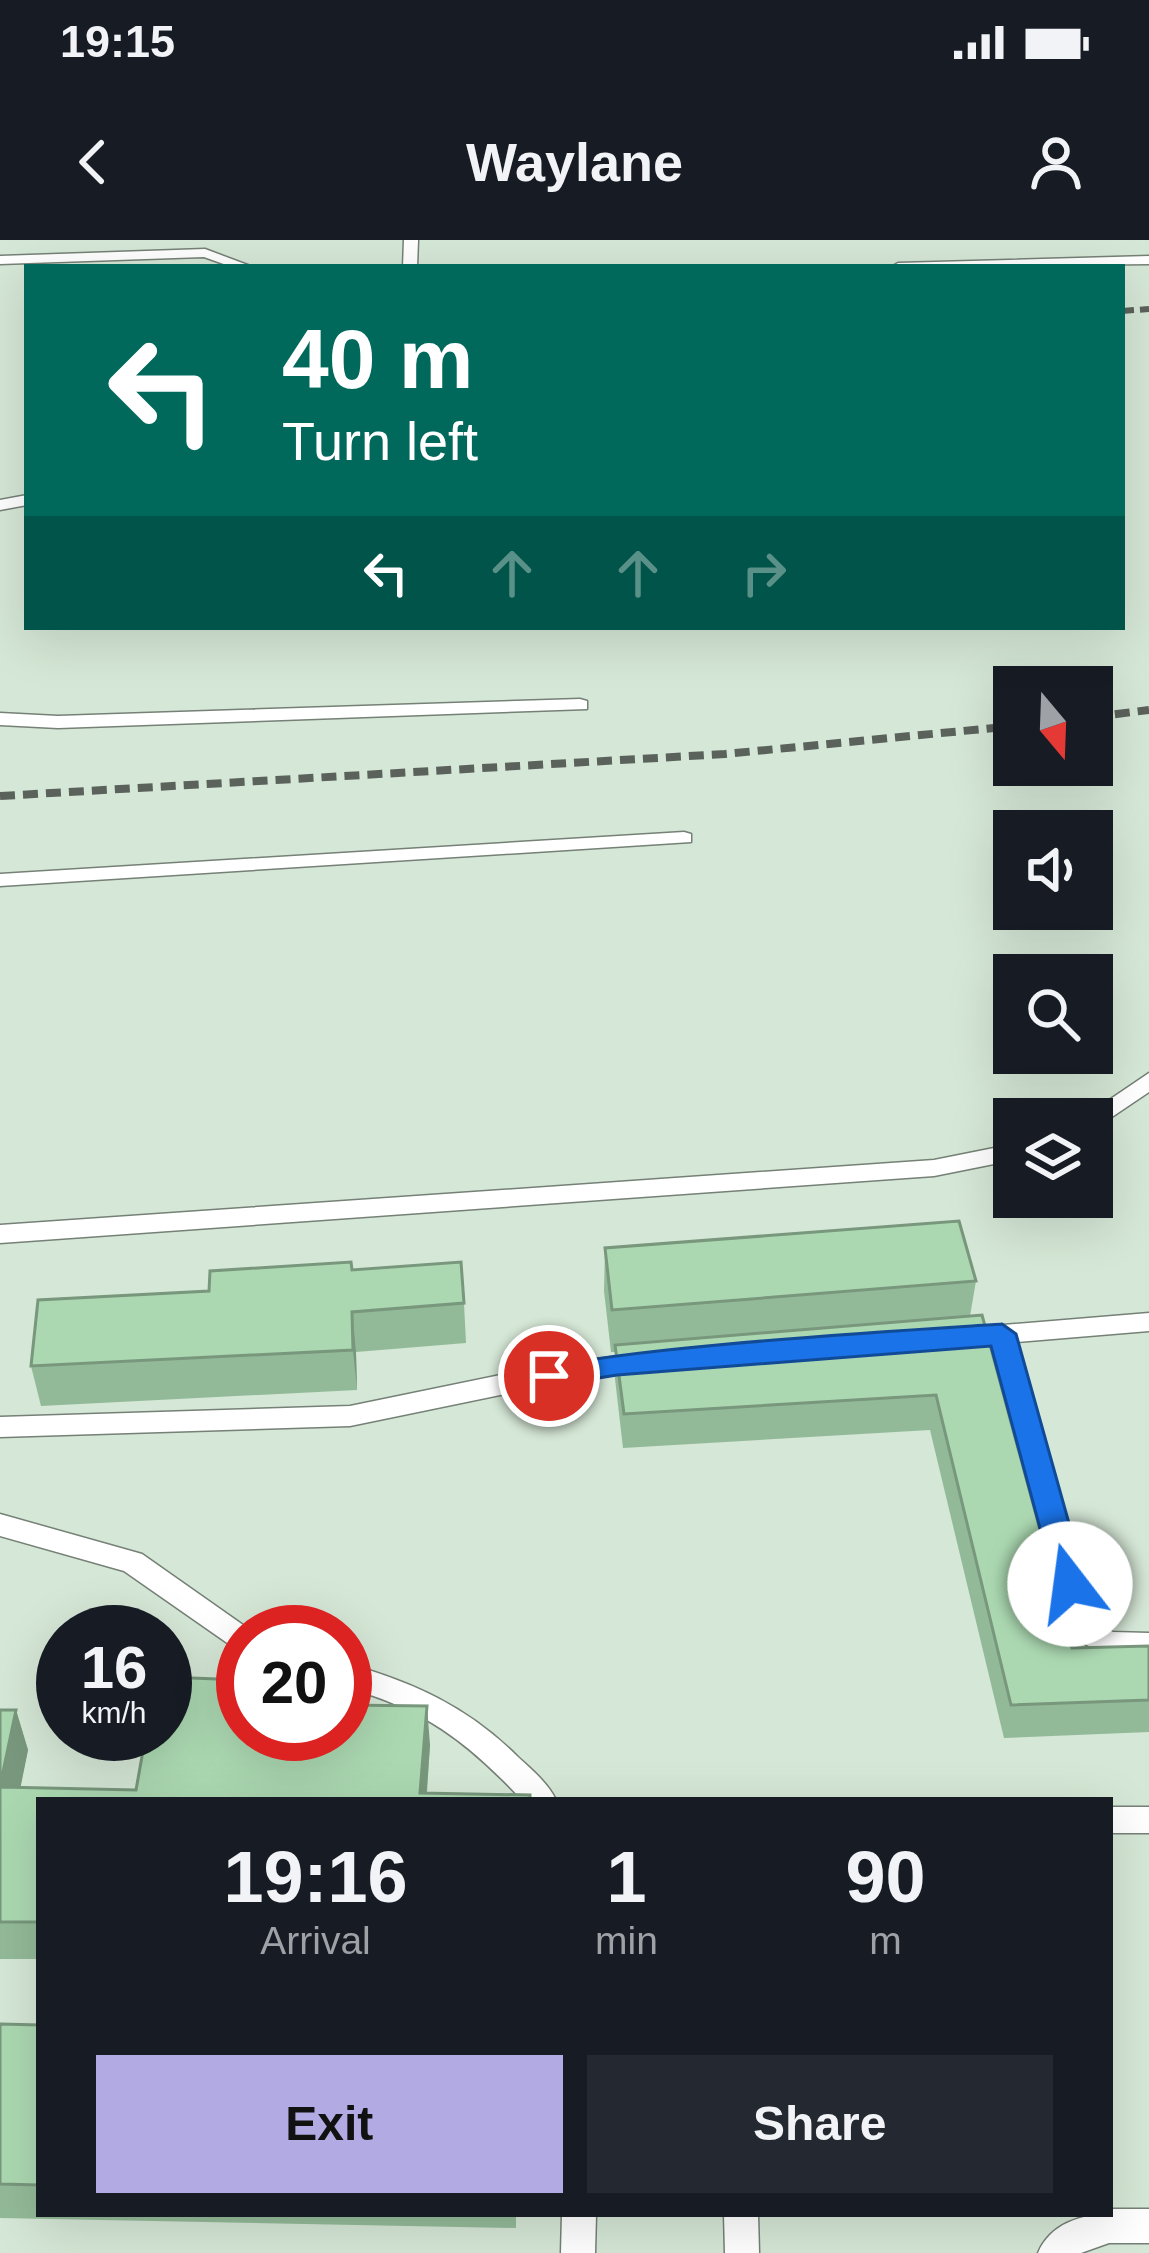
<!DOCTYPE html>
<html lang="en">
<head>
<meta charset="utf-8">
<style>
  :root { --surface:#171b24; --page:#242831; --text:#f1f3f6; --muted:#9ea1a6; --accent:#b2aae2 }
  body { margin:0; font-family:Arial,sans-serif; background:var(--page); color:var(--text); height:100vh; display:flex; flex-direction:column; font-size:45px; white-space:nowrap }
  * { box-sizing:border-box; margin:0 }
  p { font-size:39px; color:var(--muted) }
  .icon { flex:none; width:66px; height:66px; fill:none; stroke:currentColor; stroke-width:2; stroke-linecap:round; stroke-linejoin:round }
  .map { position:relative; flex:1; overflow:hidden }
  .details { position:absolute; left:36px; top:1557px; width:1077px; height:420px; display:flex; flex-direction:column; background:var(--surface); border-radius:0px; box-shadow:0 12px 48px #0002 }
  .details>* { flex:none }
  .top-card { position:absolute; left:24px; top:24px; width:1101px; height:366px; border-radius:0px; box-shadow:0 12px 48px #0002; background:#00695c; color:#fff; overflow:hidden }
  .needle { width:78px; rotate:161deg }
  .controls { position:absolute; left:993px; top:426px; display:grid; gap:24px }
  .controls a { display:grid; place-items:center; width:120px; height:120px; border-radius:0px; background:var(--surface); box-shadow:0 12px 48px #0002; font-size:60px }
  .speed { position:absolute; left:36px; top:1365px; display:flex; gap:24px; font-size:60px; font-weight:700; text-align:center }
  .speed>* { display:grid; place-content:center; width:156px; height:156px; border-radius:50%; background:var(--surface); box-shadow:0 12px 48px #0002; line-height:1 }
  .speed small { font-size:30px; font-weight:400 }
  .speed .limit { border:18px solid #d22; background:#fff; color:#111 }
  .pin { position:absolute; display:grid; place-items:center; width:102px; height:102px; color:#fff; margin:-51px; border:6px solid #fff; border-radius:50%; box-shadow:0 3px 12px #0007 }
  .me { position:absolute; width:132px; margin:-66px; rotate:345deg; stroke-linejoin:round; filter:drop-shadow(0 0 9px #0008) }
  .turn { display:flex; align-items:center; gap:42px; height:252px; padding:0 60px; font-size:54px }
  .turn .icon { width:156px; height:156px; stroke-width:2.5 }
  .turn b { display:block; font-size:84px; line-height:102px }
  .lanes { display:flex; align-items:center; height:114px; padding:0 60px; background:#0003; justify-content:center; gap:60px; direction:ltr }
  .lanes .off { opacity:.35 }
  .eta { display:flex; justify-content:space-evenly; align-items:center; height:204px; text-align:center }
  .eta b { font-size:72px; font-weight:700; line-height:84px }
  .action { display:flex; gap:24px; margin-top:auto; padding:24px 60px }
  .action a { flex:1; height:138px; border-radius:0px; background:var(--accent); color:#111; font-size:48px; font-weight:700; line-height:138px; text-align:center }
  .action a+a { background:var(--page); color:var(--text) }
  .status { display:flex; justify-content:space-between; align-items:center; height:84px; padding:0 60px; background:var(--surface); direction:ltr }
  .status svg { height:33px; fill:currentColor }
  header { display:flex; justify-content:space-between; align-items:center; height:156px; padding:0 60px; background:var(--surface); font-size:54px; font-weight:700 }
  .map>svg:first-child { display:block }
</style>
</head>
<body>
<div class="status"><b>19:15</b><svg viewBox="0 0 49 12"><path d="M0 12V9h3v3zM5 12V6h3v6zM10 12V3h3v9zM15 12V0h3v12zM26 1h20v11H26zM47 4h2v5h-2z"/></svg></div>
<header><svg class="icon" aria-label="back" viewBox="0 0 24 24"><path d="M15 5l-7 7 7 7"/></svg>Waylane<svg class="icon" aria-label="person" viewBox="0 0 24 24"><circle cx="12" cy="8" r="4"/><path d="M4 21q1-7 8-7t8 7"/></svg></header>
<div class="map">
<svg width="1149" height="2013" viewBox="0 0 1149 2013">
  <rect width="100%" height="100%" fill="#e4f1e5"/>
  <!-- built -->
  <path fill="#d5e7d6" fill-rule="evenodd" d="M0 0H1149V2013H0ZM27 27H1122V387H27ZM1014 447H1092V525H1014ZM1014 591H1092V669H1014ZM1014 735H1092V813H1014ZM1014 879H1092V957H1014ZM63 1392H165V1494H63ZM243 1392H345V1494H243ZM39 1560H1110V1974H39Z"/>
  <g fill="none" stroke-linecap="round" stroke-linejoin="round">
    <!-- lane casing -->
    <g stroke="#758076" stroke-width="3">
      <g id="lane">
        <path d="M404 0H418L417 27H403Z"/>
        <path d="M205 9 253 27H232L204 17 0 24V16Z"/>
        <path d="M1149 16V24L891 27 898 23Z"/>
        <path d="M27 255V265L0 270V260Z"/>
        <path d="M580 459 587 461V469L58 488 0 485V473L58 476Z"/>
        <path d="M684 592 691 594V602L0 646V634Z"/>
        <path d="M1149 833V852L1100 885 1092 888V879H1081Z"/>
        <path d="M1014 904V920L934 936 0 1003V985L934 920Z"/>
        <path d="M1149 1073V1091L1017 1102 1094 1380 1113 1392 1149 1393V1417C1120 1418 1084 1414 1068 1386L992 1104 945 1105 942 1098 945 1091 954 1089Z"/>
        <path d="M644 1113 653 1115 657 1122 653 1129 549 1145 350 1186 0 1197V1177L350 1166 549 1125Z"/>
        <path d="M0 1274 142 1314 253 1392H243V1411L233 1407 124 1331 0 1296Z"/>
        <path d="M345 1423C413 1442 468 1467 518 1517 532 1530 548 1543 556 1560H522C467 1501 424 1469 345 1447Z"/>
        <rect x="1110" y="1567" width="39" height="26"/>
        <path d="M1110 1969H1149V2003H1109L1081 2013H1038C1050 1984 1081 1974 1110 1974Z"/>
        <path d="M562 1974H596L595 2013H561Z"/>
        <path d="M724 1974H758L759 2013H725Z"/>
      </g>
    </g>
    <!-- lane -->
    <use href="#lane" fill="#fff" fill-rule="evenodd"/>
    <!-- rail-far1 -->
    <path stroke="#5b625c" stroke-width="6" stroke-dasharray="12 6" stroke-linecap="butt" d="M1122 71 1149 69"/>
    <!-- rail -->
    <g stroke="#5b625c" stroke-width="8" stroke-dasharray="15 8" stroke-linecap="butt">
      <path d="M1092 477 1149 470"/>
      <path d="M0 556 725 514 1014 486"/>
    </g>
  </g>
  <!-- wall -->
  <g fill="#93ba98">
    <path d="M605 1008 976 1041 970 1076 1072 1408 1149 1406V1492L1004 1498 930 1190 623 1208 615 1139V1112H611L604 1051Z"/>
    <path d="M352 1030 464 1063 466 1103 356 1112 357 1150 41 1166 31 1126 209 1051Z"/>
    <path d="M0 1470H16L28 1510 20 1547 136 1550 243 1494 430 1505 427 1553 39 1560V1719H0Z"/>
    <path d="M0 1784 39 1785V1974H516V1988L0 1978Z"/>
  </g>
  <!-- shaded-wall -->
  <g fill="#78977c">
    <path d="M352 1072 356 1112 357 1150 353 1110Z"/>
    <path d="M427 1466 430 1505 426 1560 420 1553Z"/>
    <path d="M16 1470 28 1510 13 1585 0 1546Z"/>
  </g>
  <!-- building -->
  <g fill="#abd8b1" stroke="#78977c" stroke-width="3">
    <path d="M959 981 976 1041 612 1070 605 1008Z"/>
    <path d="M351 1022 352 1030 461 1022 464 1063 352 1072 353 1110 31 1126 38 1060 209 1051 210 1031Z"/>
    <path d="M982 1075 1072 1408 1149 1406V1460L1011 1465 936 1155 624 1174 615 1105Z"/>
    <path d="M165 1437 243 1440V1494H345V1465L427 1466 420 1553 530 1555V1560H39V1682H0V1547L136 1550 146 1494H165Z"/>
    <path d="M0 1470H16L0 1546Z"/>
    <path d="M0 1784 39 1785V1945L0 1944Z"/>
  </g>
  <!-- route -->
  <path fill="#1a73e8" stroke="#114b97" stroke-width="3" d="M1002 1084 1016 1094 1086 1344 1070 1357 1055 1344 991 1106 617 1135 549 1146 534 1136C550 1110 945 1088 1002 1084Z"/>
</svg>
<div class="controls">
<a><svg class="needle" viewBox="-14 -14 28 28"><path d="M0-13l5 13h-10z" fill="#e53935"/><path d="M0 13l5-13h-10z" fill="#9ea1a6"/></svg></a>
<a><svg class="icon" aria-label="sound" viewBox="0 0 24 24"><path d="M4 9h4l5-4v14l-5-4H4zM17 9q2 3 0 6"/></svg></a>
<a><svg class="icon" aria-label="search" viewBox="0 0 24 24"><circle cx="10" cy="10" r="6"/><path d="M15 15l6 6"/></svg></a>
<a><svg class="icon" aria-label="layers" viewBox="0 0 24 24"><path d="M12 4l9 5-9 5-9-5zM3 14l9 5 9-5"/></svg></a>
</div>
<div class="speed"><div>16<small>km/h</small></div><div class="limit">20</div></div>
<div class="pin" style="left:549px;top:1136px;background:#d93025"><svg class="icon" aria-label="arrive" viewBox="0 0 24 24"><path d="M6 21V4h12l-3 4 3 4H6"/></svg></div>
<svg class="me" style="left:1070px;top:1344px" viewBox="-20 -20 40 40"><circle r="19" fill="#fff"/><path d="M0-13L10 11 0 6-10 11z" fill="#1a73e8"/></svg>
<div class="top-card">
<div class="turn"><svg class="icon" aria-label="left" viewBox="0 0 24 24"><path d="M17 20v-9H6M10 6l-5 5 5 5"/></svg><div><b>40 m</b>Turn left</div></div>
<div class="lanes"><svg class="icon" aria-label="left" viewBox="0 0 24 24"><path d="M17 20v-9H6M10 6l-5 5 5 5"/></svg><svg class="icon off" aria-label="ahead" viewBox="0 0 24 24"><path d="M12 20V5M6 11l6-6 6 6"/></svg><svg class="icon off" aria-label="ahead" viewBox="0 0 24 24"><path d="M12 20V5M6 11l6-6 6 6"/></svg><svg class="icon off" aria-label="right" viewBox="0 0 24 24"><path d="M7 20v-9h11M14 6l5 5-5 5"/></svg></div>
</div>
<section class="details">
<div class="eta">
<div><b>19:16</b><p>Arrival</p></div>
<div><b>1</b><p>min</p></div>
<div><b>90</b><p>m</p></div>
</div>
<div class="action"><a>Exit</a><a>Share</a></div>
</section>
</div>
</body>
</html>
